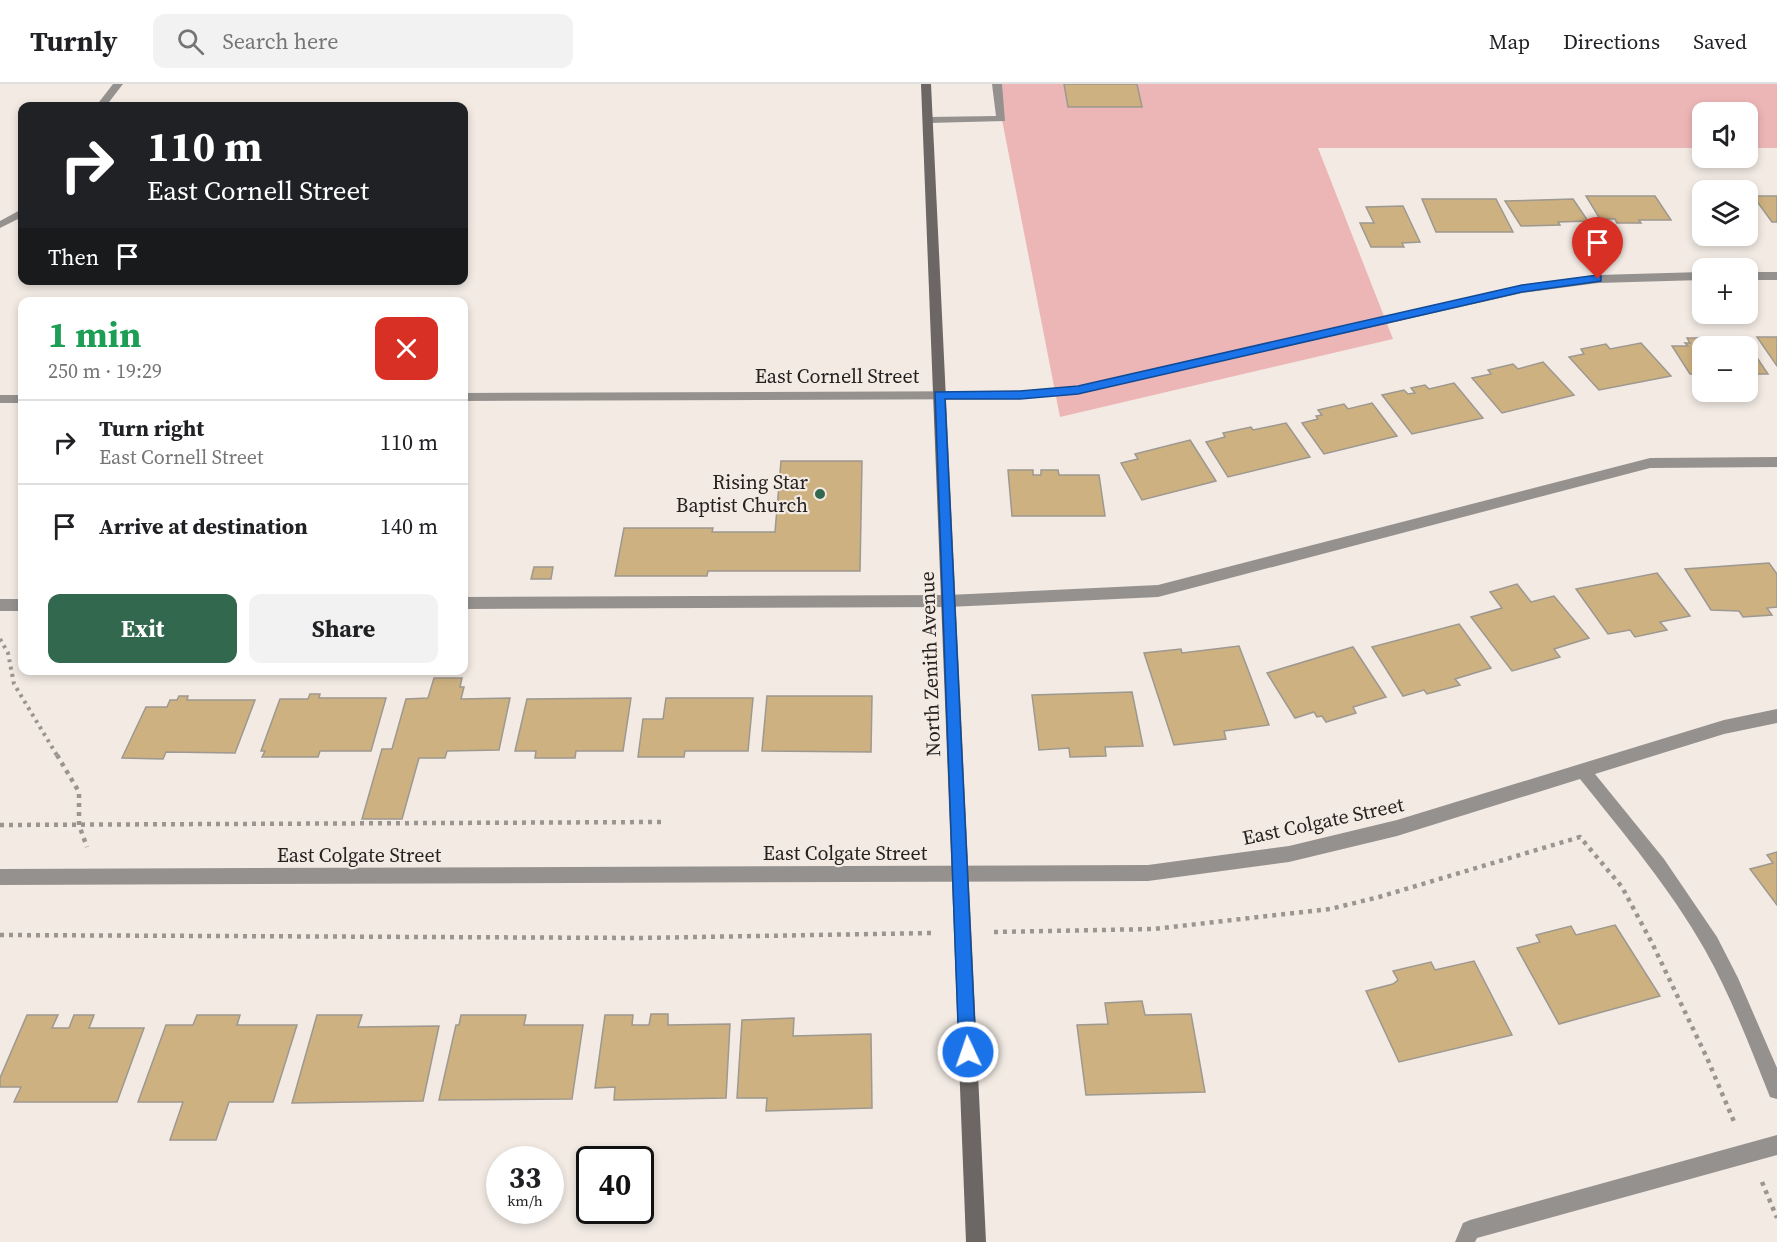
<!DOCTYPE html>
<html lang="en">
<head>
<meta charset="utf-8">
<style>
  :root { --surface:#fff; --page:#f2f2f2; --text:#202124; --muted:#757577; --line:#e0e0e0; --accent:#31684e }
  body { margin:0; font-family:"Source Serif 4",serif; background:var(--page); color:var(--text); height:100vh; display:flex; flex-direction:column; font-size:22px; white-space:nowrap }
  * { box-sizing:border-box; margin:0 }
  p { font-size:20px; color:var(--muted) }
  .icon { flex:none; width:33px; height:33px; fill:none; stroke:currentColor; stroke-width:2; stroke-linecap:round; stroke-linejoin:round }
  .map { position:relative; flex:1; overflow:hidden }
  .drawer { position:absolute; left:18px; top:213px; width:450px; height:378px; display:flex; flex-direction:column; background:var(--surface); border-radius:12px; box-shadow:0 3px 9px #0003 }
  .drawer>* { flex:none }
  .top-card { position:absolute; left:18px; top:18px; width:450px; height:183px; border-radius:12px; box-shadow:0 3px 9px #0003; background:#202124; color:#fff; overflow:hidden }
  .fabs { position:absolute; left:1692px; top:18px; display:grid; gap:12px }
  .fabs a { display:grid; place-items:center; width:66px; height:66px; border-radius:12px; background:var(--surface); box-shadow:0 3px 9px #0003; font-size:30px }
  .speed { position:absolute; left:486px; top:1062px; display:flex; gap:12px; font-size:30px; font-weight:700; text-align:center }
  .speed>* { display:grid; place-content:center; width:78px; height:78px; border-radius:50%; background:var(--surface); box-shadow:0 3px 9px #0003; line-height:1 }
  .speed small { font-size:15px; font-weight:400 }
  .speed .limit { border:3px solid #111; border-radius:9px; background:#fff; color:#111 }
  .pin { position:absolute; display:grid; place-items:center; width:51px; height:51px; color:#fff; margin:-62px -26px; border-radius:50% 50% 50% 0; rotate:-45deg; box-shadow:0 0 6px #0007 }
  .pin .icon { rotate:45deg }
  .me { position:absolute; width:66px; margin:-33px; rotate:357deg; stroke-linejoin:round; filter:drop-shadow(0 0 4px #0008) }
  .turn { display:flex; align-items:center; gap:21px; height:126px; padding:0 30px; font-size:27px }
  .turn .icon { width:78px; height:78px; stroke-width:2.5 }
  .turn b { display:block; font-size:42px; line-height:51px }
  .then { display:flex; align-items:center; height:57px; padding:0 30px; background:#0003; gap:12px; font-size:22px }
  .round { display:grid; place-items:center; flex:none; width:63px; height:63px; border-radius:12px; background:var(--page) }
  .summary { display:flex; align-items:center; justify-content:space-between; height:102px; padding:0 30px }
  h1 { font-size:36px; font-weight:700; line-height:45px; color:#1e9e55 }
  .primary-button { display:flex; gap:12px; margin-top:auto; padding:12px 30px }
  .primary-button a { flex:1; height:69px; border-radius:12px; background:var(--accent); color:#fff; font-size:24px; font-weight:700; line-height:69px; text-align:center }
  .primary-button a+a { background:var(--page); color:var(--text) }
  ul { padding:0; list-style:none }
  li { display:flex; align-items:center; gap:18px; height:84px; padding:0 30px; border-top:2px solid var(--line) }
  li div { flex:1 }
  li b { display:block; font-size:22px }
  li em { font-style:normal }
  header { display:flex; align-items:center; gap:36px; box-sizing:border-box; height:84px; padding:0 30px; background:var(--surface); border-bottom:2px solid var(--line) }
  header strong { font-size:28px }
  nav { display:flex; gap:33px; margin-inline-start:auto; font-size:21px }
  .search { width:420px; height:54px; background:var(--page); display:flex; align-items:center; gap:15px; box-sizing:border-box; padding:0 21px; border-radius:12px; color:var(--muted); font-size:22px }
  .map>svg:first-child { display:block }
</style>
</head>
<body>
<header>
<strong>Turnly</strong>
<div class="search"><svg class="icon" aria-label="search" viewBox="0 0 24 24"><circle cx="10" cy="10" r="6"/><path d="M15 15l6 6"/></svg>Search here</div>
<nav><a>Map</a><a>Directions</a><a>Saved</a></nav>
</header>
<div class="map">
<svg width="1777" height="1158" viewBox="0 0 1777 1158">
  <rect width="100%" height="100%" fill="#f2eae3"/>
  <!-- green -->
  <path fill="#edb6b6" d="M995 0H1777V64H1748V28H1702V64H1318L1393 255 1060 333Z"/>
  <!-- building -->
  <g fill="#ceb180" stroke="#9d9890" stroke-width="1.5">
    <path d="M1064 0H1137L1142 23H1068Z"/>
    <path d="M1586 112H1655L1671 136H1639L1641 139H1617L1615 135H1600Z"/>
    <path d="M1753 112H1777V138H1772Z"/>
    <path d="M1422 115H1496L1513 148H1436Z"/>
    <path d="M1573 115 1588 137 1558 138 1560 141 1521 142 1505 117Z"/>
    <path d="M1403 122 1420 158 1402 159 1404 163H1371L1360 139H1374L1366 123Z"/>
    <path d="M1757 253H1777V282Z"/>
    <path d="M1687 254H1716L1718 259H1747L1768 290H1748V262H1702V290H1690L1672 262H1688L1685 259H1690Z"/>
    <path d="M1641 259 1671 292 1599 306 1569 273 1584 270 1581 265 1606 260 1610 265Z"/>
    <path d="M1543 278 1574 311 1502 329 1472 294 1491 290 1488 286 1513 280 1518 285Z"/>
    <path d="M1454 299 1483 334 1412 350 1382 311 1404 306 1408 310 1415 309 1411 304 1425 301 1429 305Z"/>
    <path d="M1372 319 1397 352 1324 370 1302 339 1318 335 1316 332 1322 331 1318 326 1344 320 1348 325Z"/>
    <path d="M1286 339 1310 373 1228 393 1206 358 1225 353 1223 349 1251 343 1253 346Z"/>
    <path d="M1190 356 1216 397 1142 416 1121 379 1138 375 1135 370Z"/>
    <path d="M781 377H862L860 487H708L707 492H615L624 444H713L712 448H775Z"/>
    <path d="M1008 386H1033V391H1041V386H1058L1059 391H1099L1105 432H1012Z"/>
    <path d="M1769 479 1777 490V523L1767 524 1772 531 1743 533 1739 527 1711 526 1685 485Z"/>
    <path d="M534 483H553L551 495H531Z"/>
    <path d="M1657 489 1690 532 1660 538 1667 546 1635 553 1630 546 1608 550 1576 505Z"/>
    <path d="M1517 500 1531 518 1554 512 1589 554 1554 565 1560 573 1512 587 1471 533 1502 524 1490 508Z"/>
    <path d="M1459 540 1491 584 1455 595 1460 601 1427 610 1424 606 1403 612 1372 563Z"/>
    <path d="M1239 562 1269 641 1224 647 1226 655 1174 661 1144 569 1181 565 1182 569Z"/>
    <path d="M1353 563 1386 613 1353 623 1356 629 1326 638 1322 632 1317 633 1314 628 1295 634 1267 589Z"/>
    <path d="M434 594H462L460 603H464L461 615 510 614 499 666 447 667 445 674H419L402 735H362L382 665H392L406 615 428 614Z"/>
    <path d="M1132 608 1143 662 1105 663 1106 672 1070 673 1069 664 1039 666 1032 611Z"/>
    <path d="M310 610H320L319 614H386L371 667H320L318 673H262L265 667H261L280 615H308Z"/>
    <path d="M179 612H188L187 616H255L235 669 166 668 163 675 122 674 146 623H167L170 616H177Z"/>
    <path d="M767 612H872L871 668 762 667Z"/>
    <path d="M631 614 623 667H576L575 674H535L536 667H515L527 615Z"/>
    <path d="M666 614H753L748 667H685L684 673H638L643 635H663Z"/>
    <path d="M1777 768V821L1750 785 1773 779 1767 771Z"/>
    <path d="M1615 841 1660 912 1559 940 1517 864 1540 858 1536 851 1571 842 1576 851Z"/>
    <path d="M1474 877 1512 951 1399 978 1366 907 1393 900 1398 896 1393 887 1431 878 1435 886Z"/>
    <path d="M1142 917 1145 931 1191 930 1205 1008 1086 1011 1077 941 1108 940 1105 919Z"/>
    <path d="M651 930H668V941L730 940 726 1014 614 1016 615 1003 595 1004 605 931H633L632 941H649Z"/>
    <path d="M27 931H58L52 944H69L74 931H94L89 944H144L117 1018H14L21 1003H0V994Z"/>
    <path d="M197 931H240L237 941H297L273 1018H229L216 1056H170L183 1018H138L166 941H193Z"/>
    <path d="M317 931H362L358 943 439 942 423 1017 292 1019Z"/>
    <path d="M461 931H526L524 941H583L572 1015 439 1016 456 941H459Z"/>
    <path d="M794 934 793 952 871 950 872 1024 766 1027 767 1014H737L742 936Z"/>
  </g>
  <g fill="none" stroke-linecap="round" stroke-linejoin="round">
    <!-- path-far1 -->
    <path stroke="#9b9590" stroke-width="4" stroke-dasharray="3 4.5" stroke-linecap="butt" d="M0 555 8 569 14 600 58 673"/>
    <!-- path -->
    <g stroke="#9b9590" stroke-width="4.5" stroke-dasharray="4 5" stroke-linecap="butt">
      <path d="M57 671 79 708V741L87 763"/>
      <path d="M0 741 661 738"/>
      <path d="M994 848 1153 845 1330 825 1379 813 1580 753 1622 803 1652 859 1707 974 1735 1040"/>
      <path d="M0 851 639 854 932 849"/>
      <path d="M1762 1098 1777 1134"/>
    </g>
    <!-- lane -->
    <g fill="#95918f" fill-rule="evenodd">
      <path d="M113 0H123L106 22H96Z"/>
      <path d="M992 0H1002L1005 37 928 39 923 36 928 33 996 32Z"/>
      <path d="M22 125V133L0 144V137Z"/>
      <path d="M1777 373V383L1650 384 1158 513 948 523 464 525V513L948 511 1158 501 1650 374Z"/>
      <rect x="0" y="515" width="22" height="12"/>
      <path d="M1777 1051V1071L1477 1154 1475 1158H1455L1463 1139 1470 1136Z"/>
    </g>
    <!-- street -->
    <g fill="#95918f" fill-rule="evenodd">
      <path d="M1702 188V196L1598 199 1522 209 1078 310 1020 315 464 317V309L1020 307 1078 302 1522 201 1598 191Z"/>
      <rect x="1748" y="188" width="29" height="8"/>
      <rect x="0" y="311" width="22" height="8"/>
      <path d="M1777 625V639L1724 650 1595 690 1664 775 1717 853 1738 894 1777 984V1015L1770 1013C1750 963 1731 912 1705 866 1670 804 1624 750 1580 695L1397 752 1289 778 1148 797 0 801V785L1148 781 1289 762 1397 736 1724 636Z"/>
    </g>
    <!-- secondary -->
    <path fill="#6c6664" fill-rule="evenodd" d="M921 0H931L986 1158H966Z"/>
  </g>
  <!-- route -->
  <path fill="#1a73e8" stroke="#114b97" stroke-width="1.5" d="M1598 191 1601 192V197L1522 208 1078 310 1020 315H945L976 968 974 973 968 976 962 973 959 968 935 308 1020 307 1078 302 1522 201Z"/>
  <!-- markers -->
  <circle fill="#31684e" stroke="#f2eae3" stroke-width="2" cx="820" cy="410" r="6"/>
  <g text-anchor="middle" stroke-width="4.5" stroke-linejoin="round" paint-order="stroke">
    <!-- street labels -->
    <g font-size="20" fill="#24211f" stroke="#f2eae3">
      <text x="837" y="299">East Cornell Street</text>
      <text transform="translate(930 580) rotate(-92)" y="7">North Zenith Avenue</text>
      <text transform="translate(1323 737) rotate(-12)" y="7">East Colgate Street</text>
      <text x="845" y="776">East Colgate Street</text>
      <text x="359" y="778">East Colgate Street</text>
    </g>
    <!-- poi labels -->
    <g font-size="20" fill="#24211f" stroke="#f2eae3" text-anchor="end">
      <text x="808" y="405">Rising Star<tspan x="808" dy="23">Baptist Church</tspan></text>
    </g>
  </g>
</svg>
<div class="fabs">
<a><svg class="icon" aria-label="sound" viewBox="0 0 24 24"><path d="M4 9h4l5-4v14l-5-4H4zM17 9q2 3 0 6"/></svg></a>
<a><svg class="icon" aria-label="layers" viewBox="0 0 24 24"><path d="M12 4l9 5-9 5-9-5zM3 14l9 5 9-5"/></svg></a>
<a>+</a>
<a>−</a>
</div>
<div class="speed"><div>33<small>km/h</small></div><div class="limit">40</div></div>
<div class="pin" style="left:1598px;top:195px;background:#d93025"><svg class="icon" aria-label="arrive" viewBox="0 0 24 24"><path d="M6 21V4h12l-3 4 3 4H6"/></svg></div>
<svg class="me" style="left:968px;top:968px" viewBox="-20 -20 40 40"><circle r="17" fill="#1a73e8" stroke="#fff" stroke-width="3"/><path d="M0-11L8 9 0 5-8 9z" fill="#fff"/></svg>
<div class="top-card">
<div class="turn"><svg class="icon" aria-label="right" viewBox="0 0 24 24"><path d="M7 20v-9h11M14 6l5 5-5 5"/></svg><div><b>110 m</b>East Cornell Street</div></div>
<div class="then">Then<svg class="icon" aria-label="arrive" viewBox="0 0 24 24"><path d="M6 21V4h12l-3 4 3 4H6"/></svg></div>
</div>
<section class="drawer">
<div class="summary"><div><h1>1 min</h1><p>250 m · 19:29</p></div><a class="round" style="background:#d93025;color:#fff"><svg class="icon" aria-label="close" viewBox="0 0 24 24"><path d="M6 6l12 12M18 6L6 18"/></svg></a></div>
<ul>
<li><svg class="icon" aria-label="right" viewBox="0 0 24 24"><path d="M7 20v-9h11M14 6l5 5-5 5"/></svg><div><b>Turn right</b><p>East Cornell Street</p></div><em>110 m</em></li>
<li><svg class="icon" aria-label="arrive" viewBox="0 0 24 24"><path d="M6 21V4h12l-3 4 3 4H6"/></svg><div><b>Arrive at destination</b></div><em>140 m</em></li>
</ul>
<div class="primary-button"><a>Exit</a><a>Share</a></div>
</section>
</div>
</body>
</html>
